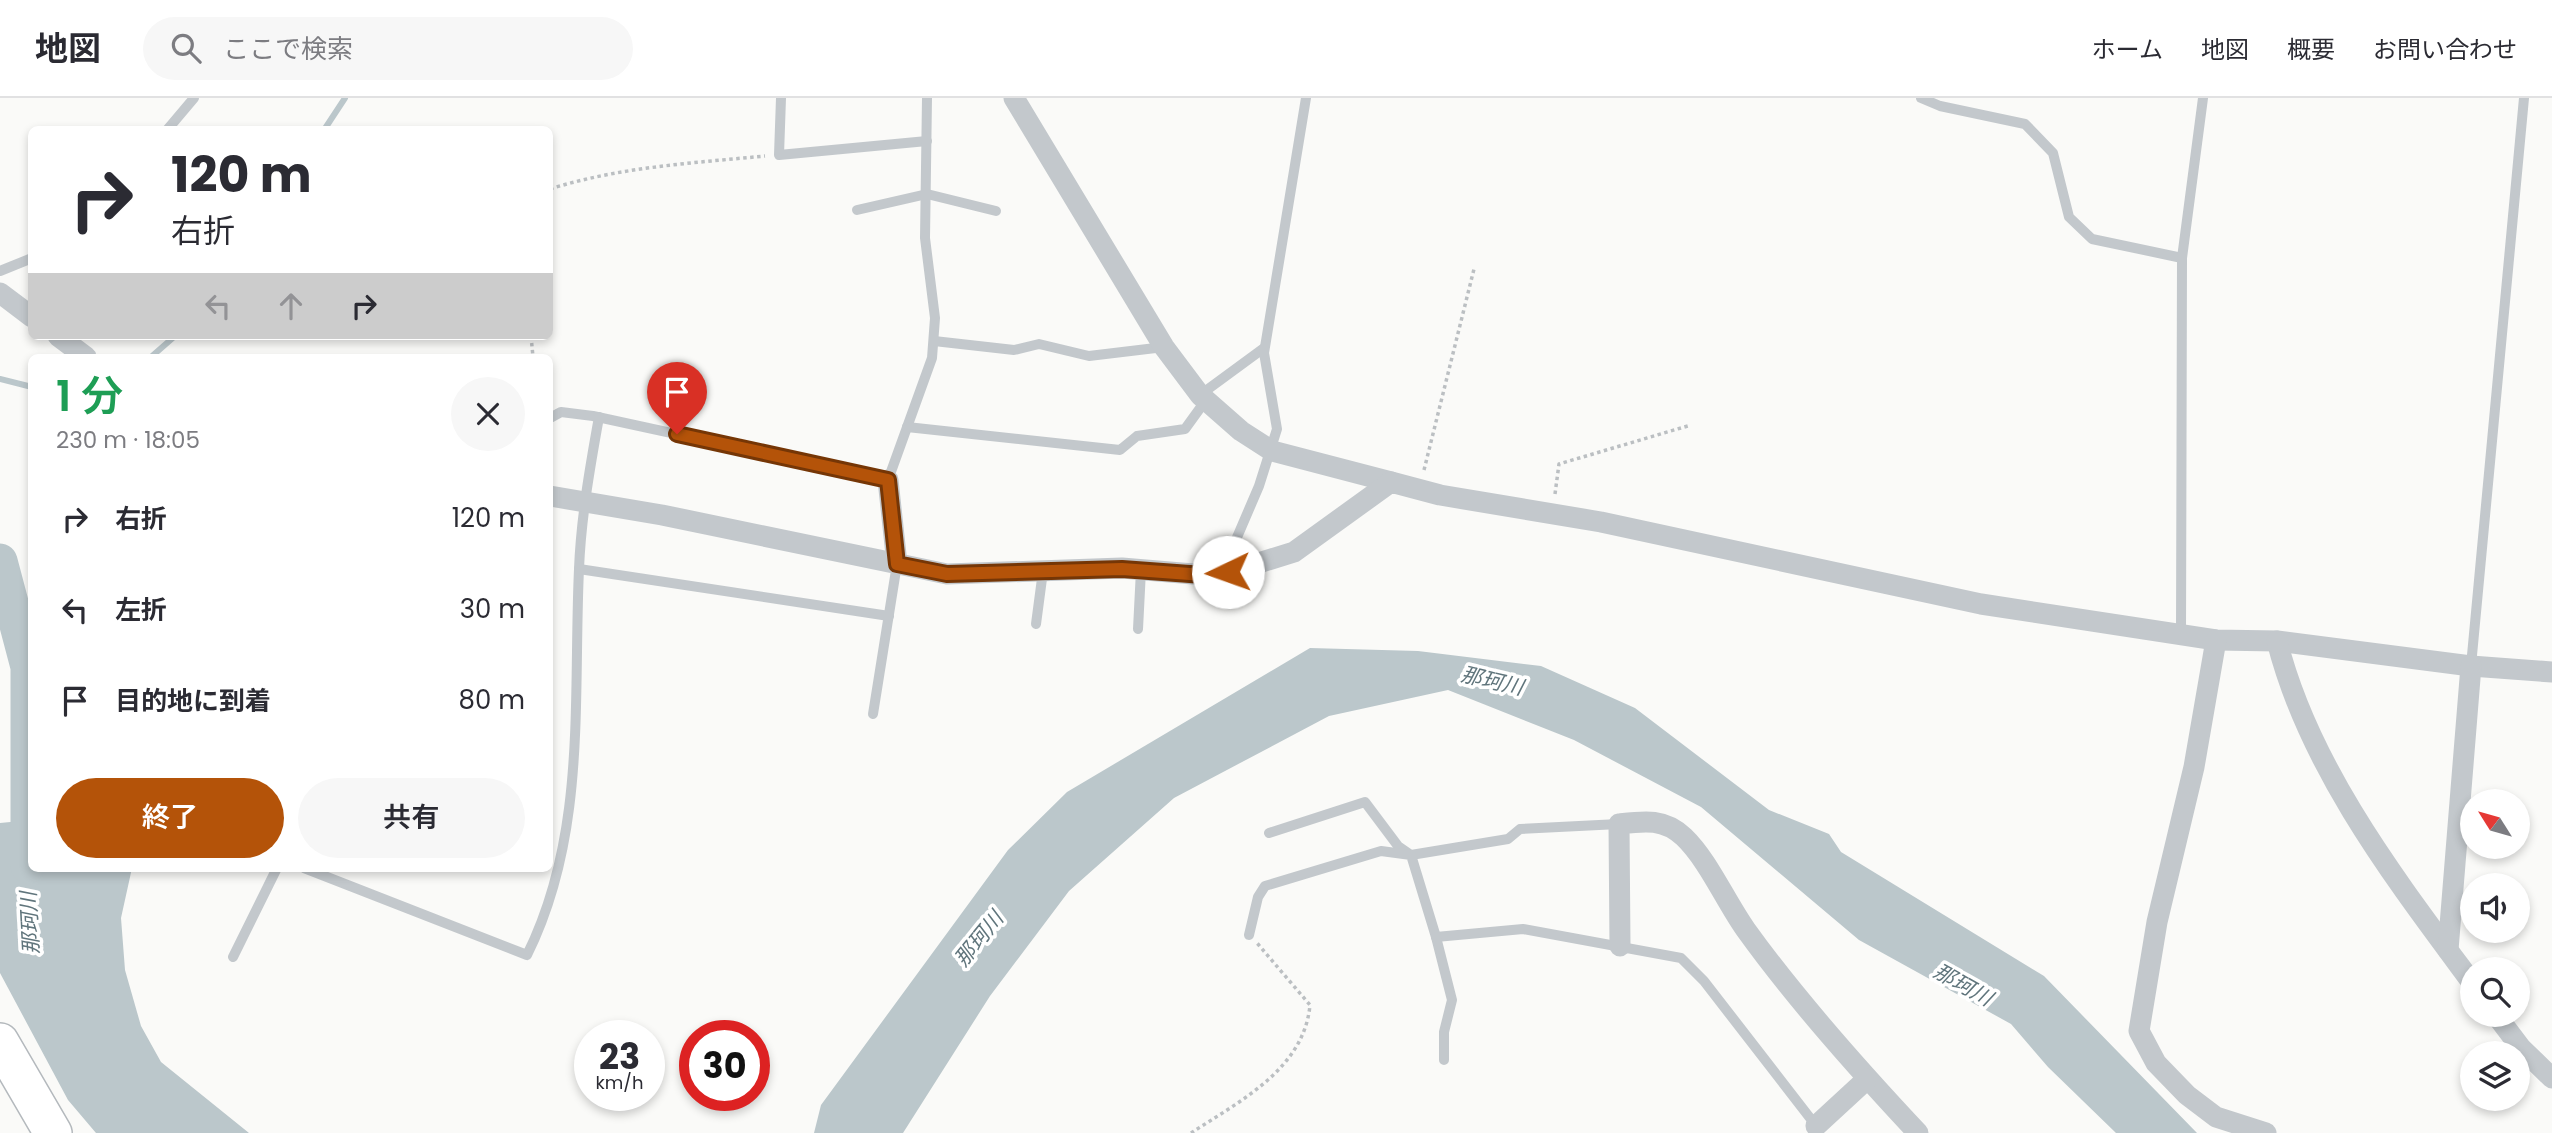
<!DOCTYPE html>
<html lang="ja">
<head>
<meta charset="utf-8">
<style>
  :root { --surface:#fff; --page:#f7f7f7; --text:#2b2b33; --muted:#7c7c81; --line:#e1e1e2; --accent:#b45309 }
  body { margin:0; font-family:Poppins,"Noto Sans JP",sans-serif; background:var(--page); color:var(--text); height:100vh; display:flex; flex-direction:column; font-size:26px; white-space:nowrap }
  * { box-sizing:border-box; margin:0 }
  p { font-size:23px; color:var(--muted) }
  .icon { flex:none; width:38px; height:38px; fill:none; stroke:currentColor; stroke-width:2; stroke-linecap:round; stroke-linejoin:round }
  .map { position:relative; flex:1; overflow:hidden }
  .drawer { position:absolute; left:28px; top:256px; width:525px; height:518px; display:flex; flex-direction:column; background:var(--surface); border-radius:10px; box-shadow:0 4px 10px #0003 }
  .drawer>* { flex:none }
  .banner { position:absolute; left:28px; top:28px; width:525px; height:214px; border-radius:10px; box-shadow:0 4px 10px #0003; background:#fff; color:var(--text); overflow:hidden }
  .needle { width:46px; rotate:307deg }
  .fabs { position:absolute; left:2460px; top:691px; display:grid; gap:14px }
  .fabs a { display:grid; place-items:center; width:70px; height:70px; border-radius:50%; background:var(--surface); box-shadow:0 4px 10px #0003; font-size:35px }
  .speed { position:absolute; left:574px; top:922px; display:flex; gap:14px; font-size:35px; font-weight:700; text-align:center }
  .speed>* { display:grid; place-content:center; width:91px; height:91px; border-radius:50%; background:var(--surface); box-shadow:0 4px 10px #0003; line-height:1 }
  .speed small { font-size:18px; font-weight:400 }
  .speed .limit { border:10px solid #d22; background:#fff; color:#111 }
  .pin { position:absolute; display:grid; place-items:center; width:60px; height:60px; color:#fff; margin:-72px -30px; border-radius:50% 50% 50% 0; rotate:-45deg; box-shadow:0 0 7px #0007 }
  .pin .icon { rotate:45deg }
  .me { position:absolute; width:77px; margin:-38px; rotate:267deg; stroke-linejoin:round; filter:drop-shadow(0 0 5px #0008) }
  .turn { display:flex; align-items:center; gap:24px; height:147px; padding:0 28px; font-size:32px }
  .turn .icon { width:91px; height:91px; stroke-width:2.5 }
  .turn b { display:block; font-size:49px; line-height:60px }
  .lanes { display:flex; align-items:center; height:66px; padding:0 28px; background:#0003; justify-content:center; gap:35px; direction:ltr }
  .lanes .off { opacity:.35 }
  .round { display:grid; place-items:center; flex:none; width:74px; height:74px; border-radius:37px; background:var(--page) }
  .head { display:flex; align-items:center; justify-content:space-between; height:119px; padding:0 28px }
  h1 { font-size:42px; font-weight:600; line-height:52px; color:#1e9e55 }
  .action { display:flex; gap:14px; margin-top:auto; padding:14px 28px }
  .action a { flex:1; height:80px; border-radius:42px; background:var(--accent); color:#fff; font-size:28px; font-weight:600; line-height:80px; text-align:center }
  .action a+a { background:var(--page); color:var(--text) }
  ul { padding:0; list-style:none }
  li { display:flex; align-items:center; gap:21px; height:91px; padding:0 28px }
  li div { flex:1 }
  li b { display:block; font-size:26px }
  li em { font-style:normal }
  header { display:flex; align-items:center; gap:42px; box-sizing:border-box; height:98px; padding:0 35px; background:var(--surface); border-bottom:2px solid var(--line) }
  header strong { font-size:33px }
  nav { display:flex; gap:38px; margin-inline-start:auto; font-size:24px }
  .search { width:490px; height:63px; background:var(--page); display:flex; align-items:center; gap:18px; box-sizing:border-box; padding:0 24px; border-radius:38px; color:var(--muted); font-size:26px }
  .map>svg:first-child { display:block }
</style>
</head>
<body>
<header>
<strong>地図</strong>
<div class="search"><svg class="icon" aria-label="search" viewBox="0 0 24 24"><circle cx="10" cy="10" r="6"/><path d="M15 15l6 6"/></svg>ここで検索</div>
<nav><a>ホーム</a><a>地図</a><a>概要</a><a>お問い合わせ</a></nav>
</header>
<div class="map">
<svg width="2552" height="1035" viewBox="0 0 2552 1035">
  <rect width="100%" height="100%" fill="#fafaf8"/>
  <!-- water -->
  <g fill="#bbc7cb">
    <path d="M1310 550 1418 553 1541 568 1635 610 1769 712 1829 736 1841 754 2044 878 2197 1035H2116L2048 969 2011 926 1859 842 1701 709 1574 642 1448 592 1329 618 1174 700 1069 793 990 898 903 1035H814L821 1007 1008 752 1067 694Z"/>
    <path d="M31 722 32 770H132L121 820 125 872 141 928 161 964 249 1035H96L68 1002 0 875V725Z"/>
  </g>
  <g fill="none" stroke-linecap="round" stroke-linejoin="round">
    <!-- stream -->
    <g stroke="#bbc7cb" stroke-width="6">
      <path d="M324 32 345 0"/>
      <path d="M151 259 175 238"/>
      <path d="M0 281 32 289"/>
    </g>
    <!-- river -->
    <path stroke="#bbc7cb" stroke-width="35" d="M0 463 28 569V768"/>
    <!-- highway casing -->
    <g stroke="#b4b9bd" stroke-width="40">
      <path id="highway" d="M0 944 53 1035"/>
    </g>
    <!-- path -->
    <g stroke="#bbbfc2" stroke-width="3.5" stroke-dasharray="3.5 3.5" stroke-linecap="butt">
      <path d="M550 91C619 69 693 65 765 58"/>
      <path d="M531 238 533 259"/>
      <path d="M1424 372 1474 171"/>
      <path d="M1555 396 1559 366 1691 327"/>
      <path d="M1191 1035C1240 1003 1304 971 1310 907L1257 845"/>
    </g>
    <!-- lane -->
    <g stroke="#c3c8cc" stroke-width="10">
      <path d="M781 0 779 57 927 43"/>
      <path d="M1921 0 1940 8 2025 26 2053 55 2069 119 2092 141 2182 160"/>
      <path d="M167 32 194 0"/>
      <path d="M857 112 927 96 996 113"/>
      <path d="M0 173 32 160"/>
      <path d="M934 243 1014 252 1039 246 1089 258 1164 249"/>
      <path d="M1200 297 1264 250"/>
      <path d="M550 320 561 314 593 318 888 382 932 260 935 220 925 140 927 0"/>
      <path d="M907 329 1120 352 1137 338 1185 331 1206 302"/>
      <path d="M579 471 889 518"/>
      <path d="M1228 474 1232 451 1259 388 1277 331 1264 255 1306 0"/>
      <path d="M1036 526 1043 473"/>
      <path d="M1138 531 1141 472"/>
      <path d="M2181 537 2182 160 2203 0"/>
      <path d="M2471 568 2524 0"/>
      <path d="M873 616 897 466"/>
      <path d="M1269 735 1365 704 1398 748 1411 757 1508 741 1520 731 1619 726"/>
      <path d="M304 770 527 857C587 736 573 602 579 471 581 420 590 369 599 319"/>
      <path d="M1249 837 1258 799 1265 788 1381 753 1411 757 1436 839 1523 831 1681 860 1704 883 1817 1029"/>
      <path d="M1436 839 1452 902 1444 934V962"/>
      <path d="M233 859 277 770"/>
    </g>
    <!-- street -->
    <g stroke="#c3c8cc" stroke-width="21">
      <path d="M1014 0 1164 249 1200 297 1241 333 1272 353 1391 384"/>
      <path d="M0 195 32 219"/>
      <path d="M58 238 86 259"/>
      <path d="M888 382 897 466"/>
      <path d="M550 398 662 417 947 476 1122 470 1217 478 1294 454 1391 384 1440 397 1601 424 1981 506 2216 542 2277 543 2471 568 2552 574"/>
      <path d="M2216 542 2194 669 2157 824 2139 933 2156 965 2187 997 2216 1019 2266 1035"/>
      <path d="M2277 543C2309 670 2396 782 2473 886"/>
      <path d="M1620 848 1619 726C1644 723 1664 720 1684 739 1708 762 1726 804 1746 832 1797 903 1858 971 1918 1035"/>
      <path d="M2448 852 2471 568"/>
      <path d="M2496 917 2521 950 2552 980"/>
      <path d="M1816 1028 1867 981"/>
    </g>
    <!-- highway -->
    <use href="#highway" stroke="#fff" stroke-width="37"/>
  </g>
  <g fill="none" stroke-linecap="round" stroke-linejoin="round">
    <!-- route casing -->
    <g stroke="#753606" stroke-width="18">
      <path id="route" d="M677 336 888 382 897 466 947 476 1122 471 1217 478 1228 474"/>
    </g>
    <!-- route -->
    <use href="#route" stroke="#b45309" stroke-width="12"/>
  </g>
  <g text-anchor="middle" stroke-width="7" stroke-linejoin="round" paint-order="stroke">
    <!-- water labels -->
    <g font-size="21" font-style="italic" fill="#60757c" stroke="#fff">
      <text transform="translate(1492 583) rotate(13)" y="7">那珂川</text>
      <text transform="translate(30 825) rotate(-93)" y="7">那珂川</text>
      <text transform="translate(979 841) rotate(-51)" y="7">那珂川</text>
      <text transform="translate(1963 887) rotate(29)" y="7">那珂川</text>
    </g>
  </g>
</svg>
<div class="fabs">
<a><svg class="needle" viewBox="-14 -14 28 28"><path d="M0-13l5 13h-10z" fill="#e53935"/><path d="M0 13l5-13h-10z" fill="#7c7c81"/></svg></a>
<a><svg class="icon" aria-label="sound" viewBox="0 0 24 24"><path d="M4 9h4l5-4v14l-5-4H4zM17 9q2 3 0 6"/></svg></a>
<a><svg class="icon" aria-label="search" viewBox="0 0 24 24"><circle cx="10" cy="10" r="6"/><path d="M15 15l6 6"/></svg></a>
<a><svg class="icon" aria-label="layers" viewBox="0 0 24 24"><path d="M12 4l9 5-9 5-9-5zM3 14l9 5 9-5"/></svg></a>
</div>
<div class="speed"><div>23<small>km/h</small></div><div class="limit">30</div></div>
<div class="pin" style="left:677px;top:336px;background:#d93025"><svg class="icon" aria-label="arrive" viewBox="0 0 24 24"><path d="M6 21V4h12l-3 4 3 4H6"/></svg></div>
<svg class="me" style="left:1228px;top:474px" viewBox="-20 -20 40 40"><circle r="19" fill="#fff"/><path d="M0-13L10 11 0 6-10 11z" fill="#b45309"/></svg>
<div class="banner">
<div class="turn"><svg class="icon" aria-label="right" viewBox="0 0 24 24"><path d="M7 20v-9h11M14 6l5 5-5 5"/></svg><div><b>120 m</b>右折</div></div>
<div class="lanes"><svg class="icon off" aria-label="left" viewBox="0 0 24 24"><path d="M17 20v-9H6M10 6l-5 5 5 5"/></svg><svg class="icon off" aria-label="ahead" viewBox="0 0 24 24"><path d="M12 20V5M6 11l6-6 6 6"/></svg><svg class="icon" aria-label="right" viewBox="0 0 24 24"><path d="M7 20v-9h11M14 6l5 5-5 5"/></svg></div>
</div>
<section class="drawer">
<div class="head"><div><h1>1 分</h1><p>230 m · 18:05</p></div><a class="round"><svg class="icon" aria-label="close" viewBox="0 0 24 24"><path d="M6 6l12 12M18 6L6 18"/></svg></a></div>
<ul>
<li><svg class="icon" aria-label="right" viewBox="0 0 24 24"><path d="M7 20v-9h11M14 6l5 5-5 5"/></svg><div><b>右折</b></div><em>120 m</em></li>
<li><svg class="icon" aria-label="left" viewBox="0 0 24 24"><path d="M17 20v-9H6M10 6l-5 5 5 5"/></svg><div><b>左折</b></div><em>30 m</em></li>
<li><svg class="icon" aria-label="arrive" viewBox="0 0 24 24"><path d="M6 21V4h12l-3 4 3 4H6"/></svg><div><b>目的地に到着</b></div><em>80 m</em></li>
</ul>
<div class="action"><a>終了</a><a>共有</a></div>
</section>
</div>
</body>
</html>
